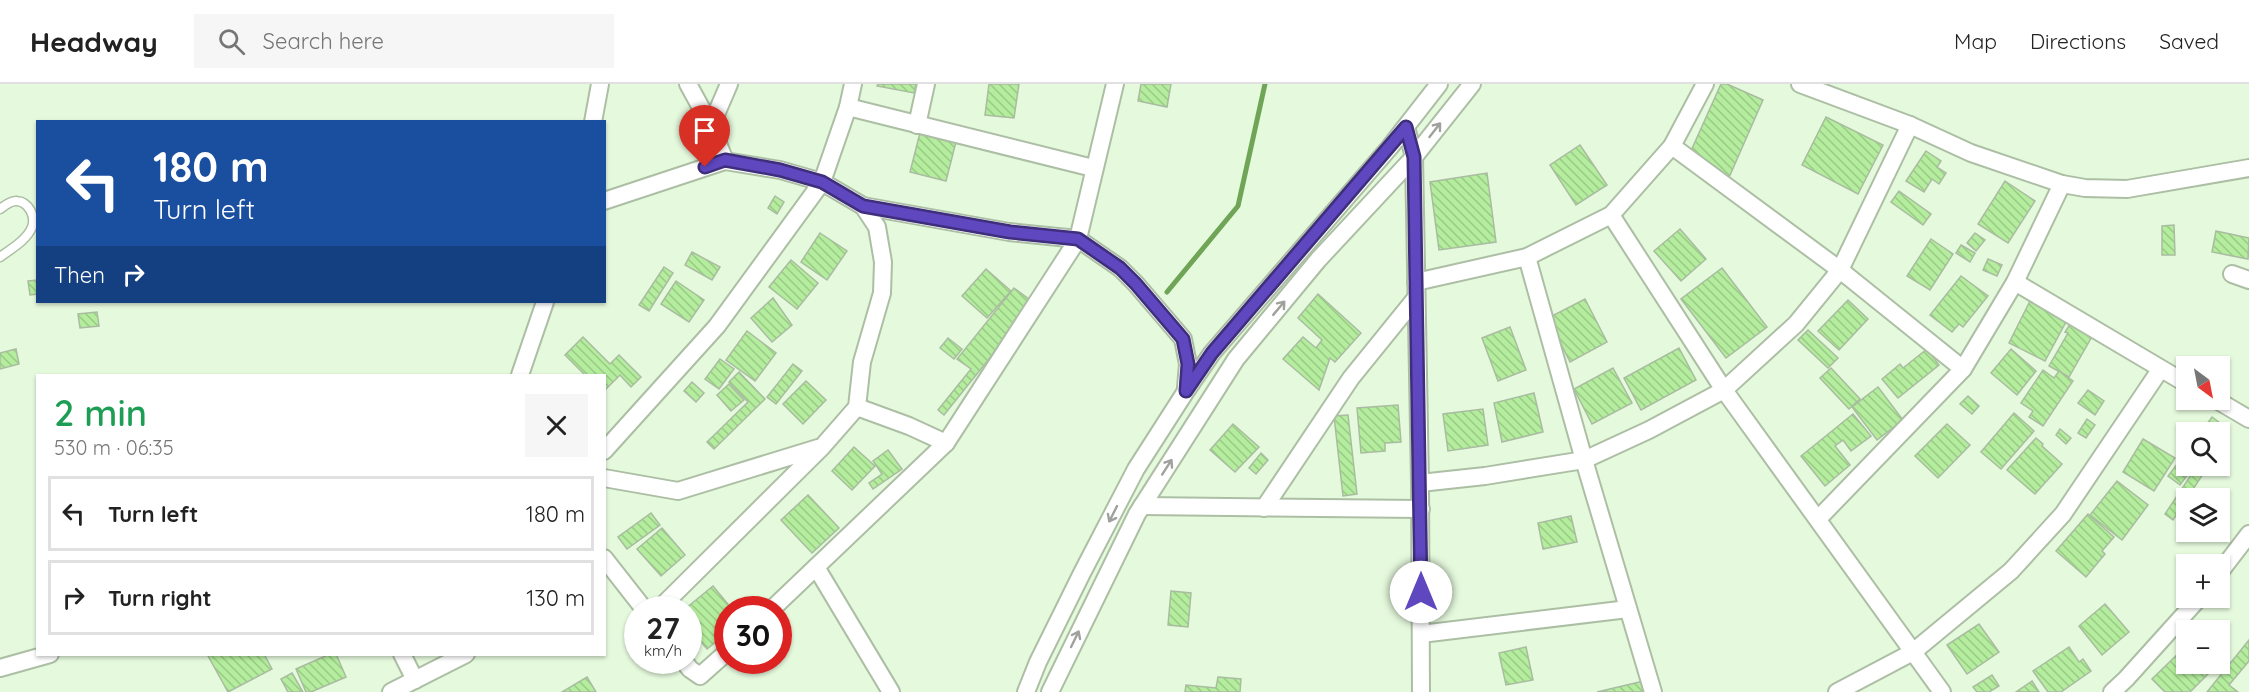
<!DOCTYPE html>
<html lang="en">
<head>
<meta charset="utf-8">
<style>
  :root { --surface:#fff; --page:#f6f6f6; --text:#222; --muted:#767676; --line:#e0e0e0 }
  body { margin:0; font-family:Quicksand,sans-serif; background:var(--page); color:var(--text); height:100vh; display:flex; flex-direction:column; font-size:22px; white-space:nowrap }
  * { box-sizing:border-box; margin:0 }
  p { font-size:20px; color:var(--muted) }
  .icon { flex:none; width:33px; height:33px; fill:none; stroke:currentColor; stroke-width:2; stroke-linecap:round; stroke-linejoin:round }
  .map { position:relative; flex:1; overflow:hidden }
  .drawer { position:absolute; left:36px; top:290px; width:570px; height:282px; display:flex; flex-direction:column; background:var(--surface); border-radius:0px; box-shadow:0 2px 4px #0004 }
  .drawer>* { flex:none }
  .banner { position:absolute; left:36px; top:36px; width:570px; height:183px; border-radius:0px; box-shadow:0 2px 4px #0004; background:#1a4fa0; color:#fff; overflow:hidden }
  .needle { width:39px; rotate:148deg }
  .tools { position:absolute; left:2176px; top:272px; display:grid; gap:12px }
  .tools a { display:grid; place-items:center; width:54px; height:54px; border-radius:0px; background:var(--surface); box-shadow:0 2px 4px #0004; font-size:30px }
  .speed { position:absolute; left:624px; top:512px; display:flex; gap:12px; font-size:30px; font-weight:700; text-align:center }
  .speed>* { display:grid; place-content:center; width:78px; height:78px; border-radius:50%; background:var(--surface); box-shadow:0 2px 4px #0004; line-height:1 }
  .speed small { font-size:15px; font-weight:400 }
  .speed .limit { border:9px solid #d22; background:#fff; color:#111 }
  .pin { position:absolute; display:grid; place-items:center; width:51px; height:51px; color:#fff; margin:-62px -26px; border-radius:50% 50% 50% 0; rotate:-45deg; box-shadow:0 0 6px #0007 }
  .pin .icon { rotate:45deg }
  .me { position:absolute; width:66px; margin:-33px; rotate:0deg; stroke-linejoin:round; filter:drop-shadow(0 0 4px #0008) }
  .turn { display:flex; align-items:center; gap:21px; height:126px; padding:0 18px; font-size:27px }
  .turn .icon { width:78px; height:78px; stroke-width:2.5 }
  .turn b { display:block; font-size:42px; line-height:51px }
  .then { display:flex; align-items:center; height:57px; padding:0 18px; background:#0003; gap:12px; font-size:22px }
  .round { display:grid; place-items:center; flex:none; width:63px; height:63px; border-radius:0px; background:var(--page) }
  .headline { display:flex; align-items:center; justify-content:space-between; height:102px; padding:0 18px }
  h1 { font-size:36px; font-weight:600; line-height:45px; color:#1e9e55 }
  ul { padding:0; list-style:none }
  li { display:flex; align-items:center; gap:18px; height:75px; margin:0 12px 9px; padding:0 6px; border:3px solid var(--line); border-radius:0px }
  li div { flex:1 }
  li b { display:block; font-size:22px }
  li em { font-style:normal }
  header { display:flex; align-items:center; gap:36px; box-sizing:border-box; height:84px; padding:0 30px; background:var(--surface); border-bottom:2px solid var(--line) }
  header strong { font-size:28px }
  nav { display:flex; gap:33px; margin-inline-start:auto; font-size:21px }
  .search { width:420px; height:54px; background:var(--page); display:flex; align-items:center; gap:15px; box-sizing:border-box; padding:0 21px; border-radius:0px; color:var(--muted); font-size:22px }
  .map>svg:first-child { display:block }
</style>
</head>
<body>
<header>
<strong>Headway</strong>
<div class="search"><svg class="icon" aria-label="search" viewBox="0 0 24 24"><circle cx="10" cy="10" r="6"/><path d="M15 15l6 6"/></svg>Search here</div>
<nav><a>Map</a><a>Directions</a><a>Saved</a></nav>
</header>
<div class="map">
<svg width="2249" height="608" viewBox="0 0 2249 608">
  <defs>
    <pattern id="building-back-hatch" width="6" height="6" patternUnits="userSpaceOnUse" patternTransform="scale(1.5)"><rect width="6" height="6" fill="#b4ed9d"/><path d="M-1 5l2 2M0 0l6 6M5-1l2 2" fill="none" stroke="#9aca86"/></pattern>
  </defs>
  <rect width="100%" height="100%" fill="#e5f9dd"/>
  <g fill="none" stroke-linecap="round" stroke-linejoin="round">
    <!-- stream -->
    <path stroke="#70a558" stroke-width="5" d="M1167 208 1238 122 1265 0"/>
  </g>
  <!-- building -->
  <g fill="url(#building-back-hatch)" stroke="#a9bca1" stroke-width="1.5">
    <path d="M878 0H916L914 9 877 2Z"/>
    <path d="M989 0H1019L1014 34 985 31Z"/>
    <path d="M1141 0H1171L1167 23 1138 17Z"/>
    <path d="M1721 0H1727L1763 16 1727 98 1690 69Z"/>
    <path d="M1826 33 1883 61 1858 110 1802 81Z"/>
    <path d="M922 41 958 50 946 97 910 88Z"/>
    <path d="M1580 61 1607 101 1576 121 1550 81Z"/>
    <path d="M1926 67 1941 77 1937 83 1946 89 1939 100 1932 95 1924 108 1906 97Z"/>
    <path d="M1487 89 1496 158 1439 166 1430 98Z"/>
    <path d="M2005 97 2035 117 2008 159 1978 140Z"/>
    <path d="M1899 107 1931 130 1923 141 1891 118Z"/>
    <path d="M775 112 784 118 777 130 768 124Z"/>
    <path d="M2174 141 2175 171H2162V142Z"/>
    <path d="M1680 145 1706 175 1681 197 1654 167Z"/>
    <path d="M2216 147 2249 154 2248 175 2212 168Z"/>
    <path d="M820 149 847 167 827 196 801 178Z"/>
    <path d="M1975 149 1985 156 1976 167 1967 159Z"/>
    <path d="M1931 155 1953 170 1930 206 1907 192Z"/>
    <path d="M1961 161 1975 169 1970 178 1956 169Z"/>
    <path d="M692 168 720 183 712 196 685 181Z"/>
    <path d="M1988 175 2002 181 1997 192 1983 186Z"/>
    <path d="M791 176 818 199 797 225 769 203Z"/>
    <path d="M664 183 673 189 649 227 639 221Z"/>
    <path d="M1722 184 1767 243 1726 274 1681 215Z"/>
    <path d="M986 185 1011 207 987 234 962 212Z"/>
    <path d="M1961 192 1988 212 1963 243 1959 240 1952 248 1930 231Z"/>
    <path d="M38 196V210L30 211 28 197Z"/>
    <path d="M676 197 704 216 689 238 661 220Z"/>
    <path d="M1014 204 1034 219 944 331 938 326 971 285 957 275Z"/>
    <path d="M1318 210 1361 249 1335 278 1330 274 1319 306 1283 275 1303 253 1316 264 1322 256 1298 234Z"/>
    <path d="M773 214 792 241 772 258 751 234Z"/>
    <path d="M1585 215 1607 258 1570 278 1548 234Z"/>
    <path d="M1848 216 1868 235 1839 266 1818 247Z"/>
    <path d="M2030 217 2067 236 2045 277 2009 259Z"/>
    <path d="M97 228 99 242 80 244 78 230Z"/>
    <path d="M2072 237 2094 249 2069 293 2049 282 2068 249 2065 248Z"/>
    <path d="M1510 243 1526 286 1498 297 1482 254Z"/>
    <path d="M1808 246 1838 274 1828 284 1798 256Z"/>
    <path d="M747 247 776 269 755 297 726 276Z"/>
    <path d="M583 253 610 280 619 271 641 293 631 303 620 291 604 307V291H585L565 271Z"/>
    <path d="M948 254 962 265 954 275 940 264Z"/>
    <path d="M1679 264 1696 296 1641 326 1624 294Z"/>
    <path d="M16 265 19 280 0 285V269Z"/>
    <path d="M1927 265 1939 281 1898 314 1882 295 1900 280 1903 284Z"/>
    <path d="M2011 265 2036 287 2017 311 1991 289Z"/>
    <path d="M720 275 734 285 719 305 705 295Z"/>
    <path d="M793 280 802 287 776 320 767 313Z"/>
    <path d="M1613 284 1632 319 1592 340 1574 305Z"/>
    <path d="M1831 284 1860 315 1849 325 1820 294Z"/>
    <path d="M2043 286 2054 294 2059 287 2073 297 2043 342 2029 333 2033 327 2021 319Z"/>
    <path d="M739 288 765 315 714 365 707 358 748 318 729 298Z"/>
    <path d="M806 297 826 316 803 340 783 320Z"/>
    <path d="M692 298 704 309 696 318 684 307Z"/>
    <path d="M729 300 744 316 731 327 717 311Z"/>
    <path d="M1878 303 1903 336 1877 356 1852 323Z"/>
    <path d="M2088 306 2104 317 2095 331 2078 319Z"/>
    <path d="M1534 309 1543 348 1502 358 1494 319Z"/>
    <path d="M1968 312 1979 322 1972 330 1960 320Z"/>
    <path d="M1398 321 1401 358 1385 359V367L1361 369 1357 324Z"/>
    <path d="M1483 325 1488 361 1448 367 1443 330Z"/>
    <path d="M2014 329 2034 347 2001 385 1981 368Z"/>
    <path d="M1853 330 1871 352 1851 367 1843 356 1835 362 1850 381 1825 402 1801 372Z"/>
    <path d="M1348 331 1357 410 1343 412 1334 332Z"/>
    <path d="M2212 333 2224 342 2220 348H2201Z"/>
    <path d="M2087 335 2095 341 2086 354 2078 349Z"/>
    <path d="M1233 340 1259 363 1235 388 1210 366Z"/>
    <path d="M1947 340 1970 361 1938 394 1915 372Z"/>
    <path d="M2060 345 2071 354 2066 360 2056 351Z"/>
    <path d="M2036 354 2043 360 2042 362 2062 380 2035 410 2007 386Z"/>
    <path d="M2143 355 2175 374 2154 407 2123 388Z"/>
    <path d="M854 363 875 382 852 406 832 387Z"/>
    <path d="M888 366 902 385 873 405 869 399 882 390 873 377Z"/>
    <path d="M2187 367V381H2195L2180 401 2168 392Z"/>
    <path d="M1261 369 1268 376 1256 390 1249 384Z"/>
    <path d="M2195 385 2203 390 2173 436 2165 430Z"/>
    <path d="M2117 397 2148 421 2122 456 2090 431Z"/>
    <path d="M808 411 839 444 812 469 781 436Z"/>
    <path d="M651 429 660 441 627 465 618 453Z"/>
    <path d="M2088 430 2114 453 2102 467 2105 470 2086 493 2056 467Z"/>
    <path d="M1571 432 1577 458 1543 465 1538 439Z"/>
    <path d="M662 444 685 471 661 492 637 465Z"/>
    <path d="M713 502 731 524 728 525V548L707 565 688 542V525H685Z"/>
    <path d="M1171 507 1191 509 1188 543 1168 541Z"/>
    <path d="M2105 520 2129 548 2102 571 2079 542Z"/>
    <path d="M1979 540 1999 568 1967 590 1947 561Z"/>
    <path d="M2249 556V577L2229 601 2238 608H2207Z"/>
    <path d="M2186 562 2187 579H2203L2211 587 2190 608H2165L2152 595Z"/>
    <path d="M1526 563 1533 596 1506 601 1499 569Z"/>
    <path d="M2069 563 2079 578 2083 575 2091 587 2061 608H2048L2033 587Z"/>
    <path d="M207 570H264L272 585 228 608Z"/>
    <path d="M330 570H336L346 593 311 608H306L296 585Z"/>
    <path d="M292 589 303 608H288L281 595Z"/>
    <path d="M1992 591 1999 602 1989 608H1977L1973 603Z"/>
    <path d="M587 593 596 608H562Z"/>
    <path d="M1218 593 1241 595 1240 608H1185L1186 601 1216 604Z"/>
    <path d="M1644 597 1647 608H1597Z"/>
    <path d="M2032 597 2039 608H2016Z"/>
  </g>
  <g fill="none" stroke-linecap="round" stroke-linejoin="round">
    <!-- service casing -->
    <g stroke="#acbfa4" stroke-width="11">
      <path id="service" d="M0 125C4 122 11 116 17 117 29 118 36 133 32 143 27 156 11 165 0 173"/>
    </g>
    <!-- minor casing -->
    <g stroke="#acbfa4" stroke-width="20">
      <g id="minor">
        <path d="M688 0 711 42 725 77"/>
        <path d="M1800 0 1910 41 1971 69 2062 100 2085 104 2127 105 2249 84"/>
        <path d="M848 23 1093 84"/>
        <path d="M593 38 600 0"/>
        <path d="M917 41 926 0"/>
        <path d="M711 42 729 0"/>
        <path d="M1406 43 1414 73 1420 399 1421 608"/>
        <path d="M1672 62 1840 186 1963 285"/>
        <path d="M604 117 725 77 780 86 822 98 863 122 1009 148 1078 155 1120 184 1136 200 1183 255 1188 280 1186 303"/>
        <path d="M1611 131 1724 306 1942 608"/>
        <path d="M1527 173 1584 376 1653 608"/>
        <path d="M2232 190 2249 196"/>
        <path d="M1416 198 1527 173 1611 131 1672 62 1705 0"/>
        <path d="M2015 198 2187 300"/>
        <path d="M520 291 545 218"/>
        <path d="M2215 315 2249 335"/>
        <path d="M857 323 909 342 946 359"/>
        <path d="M604 367 717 242 822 98 848 23 853 0"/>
        <path d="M604 394 678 407 818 364"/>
        <path d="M1420 399 1485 392 1584 376 1649 346 1724 306 1796 240 1840 186 1910 41"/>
        <path d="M1142 422 1421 425"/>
        <path d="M1264 424 1351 294 1415 215"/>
        <path d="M1818 435 1963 285 2015 198 2062 100"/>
        <path d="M604 474 644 525"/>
        <path d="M816 483 891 608"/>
        <path d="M2220 488 2249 450"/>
        <path d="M659 525 822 363 857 323 862 278 882 209 883 178 877 143 863 122"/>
        <path d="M772 525 946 359 1078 155 1115 0"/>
        <path d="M1421 550 1628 525"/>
        <path d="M402 570 415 596"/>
        <path d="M683 576 690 585 700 592 728 567"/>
        <path d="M0 584 50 570"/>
        <path d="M391 608 466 570"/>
        <path d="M1026 608 1038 578 1082 489 1136 385 1186 307 1212 269 1390 63 1439 0"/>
        <path d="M1050 608 1137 430 1236 275 1318 176 1414 73 1472 0"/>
        <path d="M1837 608 1913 568 2011 487 2063 430 2160 286"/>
        <path d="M2112 608 2126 595 2200 513"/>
      </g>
    </g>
    <!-- service -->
    <use href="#service" stroke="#fff" stroke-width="8"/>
    <!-- minor -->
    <use href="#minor" stroke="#fff" stroke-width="16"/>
  </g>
  <!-- one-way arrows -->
  <defs><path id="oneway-shaft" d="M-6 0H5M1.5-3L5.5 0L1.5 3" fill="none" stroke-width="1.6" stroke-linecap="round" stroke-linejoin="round" transform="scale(1.5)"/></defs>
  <g stroke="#9fa19d">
    <use href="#oneway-shaft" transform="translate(1435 46) rotate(-52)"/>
    <use href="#oneway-shaft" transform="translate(1279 224) rotate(-50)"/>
    <use href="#oneway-shaft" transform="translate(1167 383) rotate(-57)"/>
    <use href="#oneway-shaft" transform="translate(1113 430) rotate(117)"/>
    <use href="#oneway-shaft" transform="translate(1075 555) rotate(-64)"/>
  </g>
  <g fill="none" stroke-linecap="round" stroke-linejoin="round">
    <!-- route casing -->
    <g stroke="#3e2e7c" stroke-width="15">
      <path id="route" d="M705 83 725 76 780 86 822 98 863 122 1010 148 1078 155 1120 184 1136 200 1183 255 1188 280 1186 307 1212 269 1406 43 1414 73 1421 508"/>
    </g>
    <!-- route -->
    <use href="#route" stroke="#5f47bf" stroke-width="10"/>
  </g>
</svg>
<div class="tools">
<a><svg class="needle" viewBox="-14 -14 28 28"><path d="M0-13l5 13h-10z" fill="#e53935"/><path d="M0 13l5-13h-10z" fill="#767676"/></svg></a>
<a><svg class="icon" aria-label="search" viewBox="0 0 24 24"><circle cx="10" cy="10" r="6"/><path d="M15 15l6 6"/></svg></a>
<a><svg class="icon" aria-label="layers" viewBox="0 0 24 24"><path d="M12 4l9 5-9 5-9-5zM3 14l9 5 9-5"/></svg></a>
<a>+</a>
<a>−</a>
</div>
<div class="speed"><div>27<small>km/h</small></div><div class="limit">30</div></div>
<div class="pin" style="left:705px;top:83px;background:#d93025"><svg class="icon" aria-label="arrive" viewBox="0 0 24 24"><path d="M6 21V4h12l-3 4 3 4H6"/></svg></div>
<svg class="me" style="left:1421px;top:508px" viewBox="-20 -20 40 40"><circle r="19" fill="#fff"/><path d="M0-13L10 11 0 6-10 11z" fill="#5f47bf"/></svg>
<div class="banner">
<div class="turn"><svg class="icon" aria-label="left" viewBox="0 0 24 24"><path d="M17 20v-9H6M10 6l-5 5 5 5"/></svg><div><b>180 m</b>Turn left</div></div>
<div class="then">Then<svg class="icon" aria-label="right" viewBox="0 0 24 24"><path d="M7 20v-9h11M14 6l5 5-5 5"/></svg></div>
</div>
<section class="drawer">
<div class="headline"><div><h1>2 min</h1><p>530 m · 06:35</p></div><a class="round"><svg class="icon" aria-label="close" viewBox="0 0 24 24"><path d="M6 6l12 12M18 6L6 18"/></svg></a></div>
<ul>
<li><svg class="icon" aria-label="left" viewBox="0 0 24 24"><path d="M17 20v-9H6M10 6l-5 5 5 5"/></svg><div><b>Turn left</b></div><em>180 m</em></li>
<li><svg class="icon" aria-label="right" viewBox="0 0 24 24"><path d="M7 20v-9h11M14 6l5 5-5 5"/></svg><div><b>Turn right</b></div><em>130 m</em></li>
</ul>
</section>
</div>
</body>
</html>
